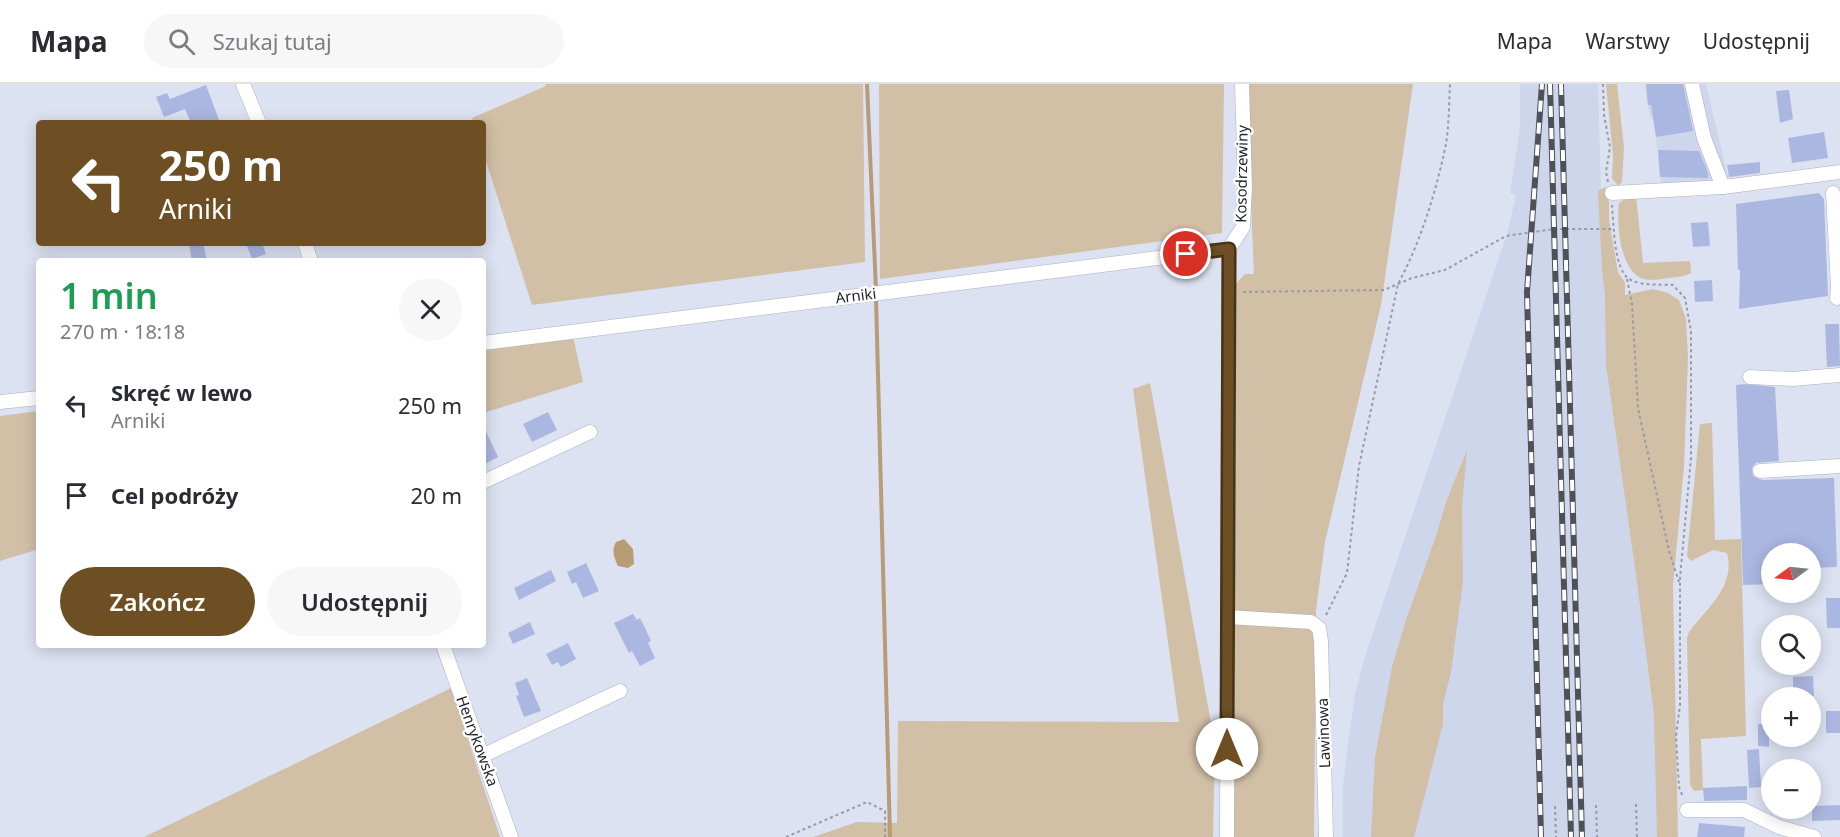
<!DOCTYPE html>
<html lang="pl">
<head>
<meta charset="utf-8">
<style>
  :root { --surface:#fff; --page:#f7f7f7; --text:#2b2b33; --muted:#7c7c81; --line:#e1e1e2; --accent:#6d4f23 }
  body { margin:0; font-family:"Noto Sans",sans-serif; background:var(--page); color:var(--text); height:100vh; display:flex; flex-direction:column; font-size:22px; white-space:nowrap }
  * { box-sizing:border-box; margin:0 }
  p { font-size:20px; color:var(--muted) }
  .icon { flex:none; width:33px; height:33px; fill:none; stroke:currentColor; stroke-width:2; stroke-linecap:round; stroke-linejoin:round }
  .map { position:relative; flex:1; overflow:hidden }
  .sheet { position:absolute; left:36px; top:174px; width:450px; height:390px; display:flex; flex-direction:column; background:var(--surface); border-radius:6px; box-shadow:0 3px 15px #0003 }
  .sheet>* { flex:none }
  .guide { position:absolute; left:36px; top:36px; width:450px; height:126px; border-radius:6px; box-shadow:0 3px 15px #0003; background:#6d4f23; color:#fff; overflow:hidden }
  .needle { width:39px; rotate:255deg }
  .buttons { position:absolute; left:1761px; top:459px; display:grid; gap:12px }
  .buttons a { display:grid; place-items:center; width:60px; height:60px; border-radius:50%; background:var(--surface); box-shadow:0 3px 15px #0003; font-size:30px }
  .pin { position:absolute; display:grid; place-items:center; width:51px; height:51px; color:#fff; margin:-26px; border:3px solid #fff; border-radius:50%; box-shadow:0 2px 6px #0007 }
  .me { position:absolute; width:66px; margin:-33px; rotate:0deg; stroke-linejoin:round; filter:drop-shadow(0 0 4px #0008) }
  .turn { display:flex; align-items:center; gap:21px; height:126px; padding:0 24px; font-size:27px }
  .turn .icon { width:78px; height:78px; stroke-width:2.5 }
  .turn b { display:block; font-size:42px; line-height:51px }
  .round { display:grid; place-items:center; flex:none; width:63px; height:63px; border-radius:32px; background:var(--page) }
  .headline { display:flex; align-items:center; justify-content:space-between; height:102px; padding:0 24px }
  h1 { font-size:36px; font-weight:600; line-height:45px; color:#1e9e55 }
  .button { display:flex; gap:12px; margin-top:auto; padding:12px 24px }
  .button a { flex:1; height:69px; border-radius:36px; background:var(--accent); color:#fff; font-size:24px; font-weight:600; line-height:69px; text-align:center }
  .button a+a { background:var(--page); color:var(--text) }
  ul { padding:0; list-style:none }
  li { display:flex; align-items:center; gap:18px; height:90px; padding:0 24px }
  li div { flex:1 }
  li b { display:block; font-size:22px }
  li em { font-style:normal }
  header { display:flex; align-items:center; gap:36px; box-sizing:border-box; height:84px; padding:0 30px; background:var(--surface); border-bottom:2px solid var(--line) }
  header strong { font-size:28px }
  nav { display:flex; gap:33px; margin-inline-start:auto; font-size:21px }
  .search { width:420px; height:54px; background:var(--page); display:flex; align-items:center; gap:15px; box-sizing:border-box; padding:0 21px; border-radius:33px; color:var(--muted); font-size:22px }
  .map>svg:first-child { display:block }
</style>
</head>
<body>
<header>
<strong>Mapa</strong>
<div class="search"><svg class="icon" aria-label="search" viewBox="0 0 24 24"><circle cx="10" cy="10" r="6"/><path d="M15 15l6 6"/></svg>Szukaj tutaj</div>
<nav><a>Mapa</a><a>Warstwy</a><a>Udostępnij</a></nav>
</header>
<div class="map">
<svg width="1840" height="753" viewBox="0 0 1840 753">
  <rect width="100%" height="100%" fill="#dde2f2"/>
  <!-- built -->
  <g fill="#ced6ec">
    <path d="M1520 0H1598L1603 176 1609 274 1654 596 1661 753H1343V701L1349 653 1355 610 1366 569 1507 150 1516 112 1510 109 1520 44Z"/>
    <path d="M1646 0H1706L1729 97 1661 101 1656 53 1654 40 1648 25Z"/>
  </g>
  <!-- green -->
  <g fill="#d1bfa6">
    <path d="M545 0H863L865 178 532 221 483 68V39H474L472 34 546 2Z"/>
    <path d="M879 0H1224L1222 149 880 195Z"/>
    <path d="M1246 0H1413L1381 221 1325 458 1316 526 1314 753H1227L1228 208 1245 190H1254Z"/>
    <path d="M1606 0H1617L1624 63 1622 98 1618 102 1612 94 1613 71Z"/>
    <path d="M1605 103 1609 118V136L1618 188 1625 199V211L1653 205 1668 209 1679 216 1686 235 1688 274 1684 383 1673 502 1678 753H1657L1654 631 1636 491 1606 281 1605 211 1602 185 1598 107Z"/>
    <path d="M1636 111 1643 179 1690 177 1691 189C1684 193 1676 193 1668 194 1661 195 1651 197 1644 195 1620 189 1616 139 1619 119L1627 113Z"/>
    <path d="M573 252 583 298 483 329V264Z"/>
    <path d="M1150 299 1215 661 1213 753H813L857 738 897 739 898 637 1179 638 1133 305Z"/>
    <path d="M39 327V465L0 477V332Z"/>
    <path d="M1712 339 1715 456 1741 455 1746 652 1701 655 1703 706 1694 707 1690 701 1687 554 1689 548C1707 524 1736 502 1727 469L1713 466 1691 477 1687 472 1700 340Z"/>
    <path d="M1467 366 1462 423 1463 497 1451 588 1443 620V640L1414 753H1371L1375 673 1392 583 1405 539 1437 449 1446 418Z"/>
    <path d="M451 604 500 753H144Z"/>
  </g>
  <!-- water -->
  <path fill="#b89c76" d="M624 455 633 465 634 480 628 484 618 482C614 473 611 467 616 458Z"/>
  <g fill="none" stroke-linecap="round" stroke-linejoin="round">
    <!-- stream -->
    <g stroke="#b89c76" stroke-width="4">
      <path d="M867 0 876 206"/>
      <path d="M876 214 890 753"/>
    </g>
  </g>
  <!-- building -->
  <g fill="#aab7e0">
    <path d="M1646 0H1683L1693 47 1656 53 1651 21H1648Z"/>
    <path d="M206 1 219 36 212 39H191L185 25 164 33 156 13 167 9 170 15Z"/>
    <path d="M1789 6 1793 35 1780 39 1776 7Z"/>
    <path d="M1824 48 1828 74 1792 79 1788 54Z"/>
    <path d="M1658 66 1699 67 1708 89V94L1660 93Z"/>
    <path d="M1760 78V89L1729 93 1727 81Z"/>
    <path d="M1819 109 1824 115 1828 212 1739 225 1740 186H1738L1736 120Z"/>
    <path d="M1708 138 1710 162 1693 163 1691 139Z"/>
    <path d="M203 159 207 177H192L189 161Z"/>
    <path d="M246 159H262L266 170 252 175Z"/>
    <path d="M1712 196 1713 217 1695 218 1694 197Z"/>
    <path d="M1825 240H1839L1840 282 1827 283Z"/>
    <path d="M1745 300 1775 303 1779 377 1756 379 1752 384 1753 392 1762 396 1834 394 1837 483 1812 484 1811 470H1772V500L1743 501 1736 301Z"/>
    <path d="M548 328 557 346 532 358 523 340Z"/>
    <path d="M483 341 498 373 483 381Z"/>
    <path d="M586 479 599 507 583 514 576 498 572 500 567 488Z"/>
    <path d="M551 486 556 497 519 516 514 504Z"/>
    <path d="M1826 514H1840V544H1827Z"/>
    <path d="M633 530 637 536 640 534 646 546 651 557 648 559 655 574 640 582 632 567 629 569 614 539Z"/>
    <path d="M530 538 535 550 513 560 508 549Z"/>
    <path d="M568 559 576 575 561 583 558 578 552 581 546 570Z"/>
    <path d="M1813 592 1814 612 1793 613V593Z"/>
    <path d="M527 594 541 627 524 633 516 612 519 611 515 599Z"/>
    <rect x="1826" y="627" width="14" height="22"/>
    <path d="M1758 640H1769V663L1758 662Z"/>
    <path d="M1759 665 1761 703 1749 704 1747 666Z"/>
    <path d="M1747 702V716L1704 717 1703 704Z"/>
    <path d="M1840 721V736L1812 737V722Z"/>
    <path d="M1699 739 1745 743 1744 753H1697Z"/>
  </g>
  <g fill="none" stroke-linecap="round" stroke-linejoin="round">
    <!-- minor casing -->
    <g stroke="#aaafbe" stroke-width="15">
      <g id="minor">
        <path d="M243 0 259 39"/>
        <path d="M1692 0 1704 54 1723 103"/>
        <path d="M1612 109 1723 103 1840 88"/>
        <path d="M1833 109 1838 204 1837 214"/>
        <path d="M305 159 311 177"/>
        <path d="M483 259 1229 165"/>
        <path d="M1750 293 1792 295 1840 291"/>
        <path d="M0 318 39 314"/>
        <path d="M1760 387 1840 382"/>
        <path d="M483 398 590 348"/>
        <path d="M1228 533 1311 538 1319 544 1321 557 1326 753"/>
        <path d="M443 561 511 753"/>
        <path d="M482 672 620 607"/>
        <path d="M1687 726H1744L1779 743 1814 753"/>
        <path d="M1227 753 1229 165 1243 143 1245 103 1242 0"/>
      </g>
    </g>
    <!-- path -->
    <g stroke="#979ba6" stroke-width="2" stroke-dasharray="3 3" stroke-linecap="butt">
      <path d="M1603 0 1604 31 1610 63 1606 88 1608 98"/>
      <path d="M1612 121C1614 139 1613 188 1631 196 1642 202 1660 200 1673 201L1685 214 1691 247V374L1680 494V621L1676 652 1679 703 1683 713"/>
      <path d="M1627 195 1632 220 1638 324 1669 467 1679 498"/>
      <path d="M1243 208 1384 206 1412 194 1445 186 1506 152 1554 145H1614"/>
      <path d="M1326 531 1347 489 1359 382 1398 200C1421 157 1436 108 1446 60 1449 41 1449 20 1450 0"/>
      <path d="M1636 720 1637 753"/>
      <path d="M1596 721 1597 753"/>
      <path d="M1555 722 1556 753"/>
      <path d="M786 753 867 718 885 727V753"/>
    </g>
    <!-- minor -->
    <use href="#minor" stroke="#fff" stroke-width="14"/>
    <!-- rail casing -->
    <g stroke="#4e5158" stroke-width="6">
      <g id="rail">
        <path d="M1550 0 1571 753"/>
        <path d="M1561 0 1582 753"/>
        <path d="M1541 753 1527 208 1542 0"/>
      </g>
    </g>
    <!-- rail -->
    <use href="#rail" stroke="#fff" stroke-width="4" stroke-dasharray="11" stroke-linecap="butt"/>
  </g>
  <g fill="none" stroke-linecap="round" stroke-linejoin="round">
    <!-- route casing -->
    <g stroke="#473317" stroke-width="15">
      <path id="route" d="M1186 170 1229 165 1227 665"/>
    </g>
    <!-- route -->
    <use href="#route" stroke="#6d4f23" stroke-width="10"/>
  </g>
  <g text-anchor="middle" stroke-width="4.5" stroke-linejoin="round" paint-order="stroke">
    <!-- street labels -->
    <g font-size="15" fill="#1e2025" stroke="#fff">
      <text transform="translate(1242 90) rotate(-89)" y="5">Kosodrzewiny</text>
      <text transform="translate(856 212) rotate(-7)" y="5">Arniki</text>
      <text transform="translate(1324 649) rotate(-92)" y="5">Lawinowa</text>
      <text transform="translate(477 657) rotate(70)" y="5">Henrykowska</text>
    </g>
  </g>
</svg>
<div class="buttons">
<a><svg class="needle" viewBox="-14 -14 28 28"><path d="M0-13l5 13h-10z" fill="#e53935"/><path d="M0 13l5-13h-10z" fill="#7c7c81"/></svg></a>
<a><svg class="icon" aria-label="search" viewBox="0 0 24 24"><circle cx="10" cy="10" r="6"/><path d="M15 15l6 6"/></svg></a>
<a>+</a>
<a>−</a>
</div>
<div class="pin" style="left:1186px;top:170px;background:#d93025"><svg class="icon" aria-label="arrive" viewBox="0 0 24 24"><path d="M6 21V4h12l-3 4 3 4H6"/></svg></div>
<svg class="me" style="left:1227px;top:665px" viewBox="-20 -20 40 40"><circle r="19" fill="#fff"/><path d="M0-13L10 11 0 6-10 11z" fill="#6d4f23"/></svg>
<div class="guide">
<div class="turn"><svg class="icon" aria-label="left" viewBox="0 0 24 24"><path d="M17 20v-9H6M10 6l-5 5 5 5"/></svg><div><b>250 m</b>Arniki</div></div>
</div>
<section class="sheet">
<div class="headline"><div><h1>1 min</h1><p>270 m · 18:18</p></div><a class="round"><svg class="icon" aria-label="close" viewBox="0 0 24 24"><path d="M6 6l12 12M18 6L6 18"/></svg></a></div>
<ul>
<li><svg class="icon" aria-label="left" viewBox="0 0 24 24"><path d="M17 20v-9H6M10 6l-5 5 5 5"/></svg><div><b>Skręć w lewo</b><p>Arniki</p></div><em>250 m</em></li>
<li><svg class="icon" aria-label="arrive" viewBox="0 0 24 24"><path d="M6 21V4h12l-3 4 3 4H6"/></svg><div><b>Cel podróży</b></div><em>20 m</em></li>
</ul>
<div class="button"><a>Zakończ</a><a>Udostępnij</a></div>
</section>
</div>
</body>
</html>
